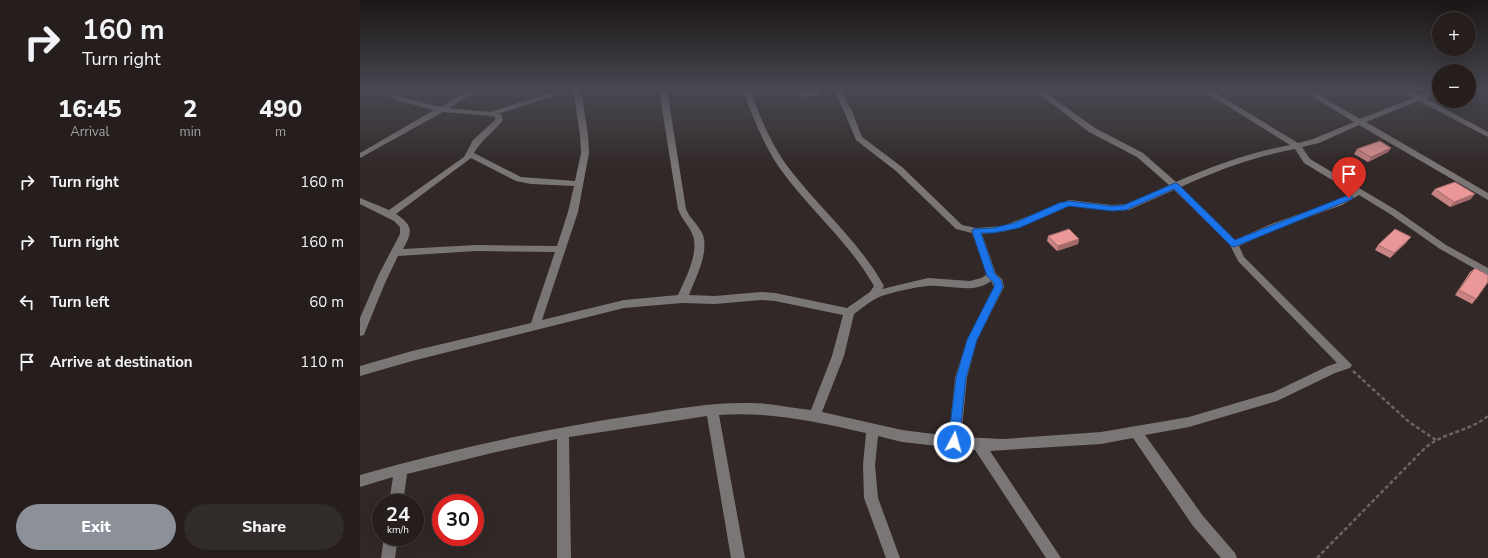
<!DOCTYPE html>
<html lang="en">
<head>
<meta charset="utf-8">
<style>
  :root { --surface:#251e1d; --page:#312b2a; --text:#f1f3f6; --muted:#a3a2a4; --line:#423c3b; --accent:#8c9099 }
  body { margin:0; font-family:"Nunito Sans",sans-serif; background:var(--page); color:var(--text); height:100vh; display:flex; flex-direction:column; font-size:15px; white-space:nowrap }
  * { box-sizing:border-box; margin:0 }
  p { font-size:13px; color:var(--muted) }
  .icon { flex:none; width:22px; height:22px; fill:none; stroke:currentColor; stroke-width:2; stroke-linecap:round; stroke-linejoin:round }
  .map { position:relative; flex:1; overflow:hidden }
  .drawer { display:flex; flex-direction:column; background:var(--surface); width:360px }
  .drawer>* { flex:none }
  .guide { background:#251e1d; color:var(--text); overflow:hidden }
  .tools { position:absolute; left:1072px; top:12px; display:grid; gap:8px }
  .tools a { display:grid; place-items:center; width:44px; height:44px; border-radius:50%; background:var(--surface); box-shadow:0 4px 16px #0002,0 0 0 1px var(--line); font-size:20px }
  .speed { position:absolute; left:12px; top:494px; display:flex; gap:8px; font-size:20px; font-weight:700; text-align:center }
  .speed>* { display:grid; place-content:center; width:52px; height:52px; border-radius:50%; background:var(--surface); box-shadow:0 4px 16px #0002,0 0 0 1px var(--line); line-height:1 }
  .speed small { font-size:10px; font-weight:400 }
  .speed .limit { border:6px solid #d22; background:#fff; color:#111 }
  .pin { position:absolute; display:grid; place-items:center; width:34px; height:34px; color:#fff; margin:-41px -17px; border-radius:50% 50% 50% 0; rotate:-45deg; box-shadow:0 0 4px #0007 }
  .pin .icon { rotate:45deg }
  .me { position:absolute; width:44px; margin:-22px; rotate:6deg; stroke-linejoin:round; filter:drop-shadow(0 0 3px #0008) }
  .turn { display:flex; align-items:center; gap:14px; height:84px; padding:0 16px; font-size:18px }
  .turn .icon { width:52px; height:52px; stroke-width:2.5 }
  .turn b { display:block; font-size:28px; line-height:34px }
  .eta { display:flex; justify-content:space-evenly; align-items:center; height:68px; text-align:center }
  .eta b { font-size:24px; font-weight:800; line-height:28px }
  .cta { display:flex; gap:8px; margin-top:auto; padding:8px 16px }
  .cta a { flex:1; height:46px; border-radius:24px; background:var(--accent); color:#fff; font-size:16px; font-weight:800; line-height:46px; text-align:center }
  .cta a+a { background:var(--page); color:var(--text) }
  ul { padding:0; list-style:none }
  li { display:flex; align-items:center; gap:12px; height:60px; padding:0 16px }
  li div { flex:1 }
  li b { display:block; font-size:15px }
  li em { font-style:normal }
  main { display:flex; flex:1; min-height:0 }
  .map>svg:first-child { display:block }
</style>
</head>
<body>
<main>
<section class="drawer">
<div class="guide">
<div class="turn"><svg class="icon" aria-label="right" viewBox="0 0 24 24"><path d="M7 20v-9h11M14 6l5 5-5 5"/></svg><div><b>160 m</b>Turn right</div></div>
</div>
<div class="eta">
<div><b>16:45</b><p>Arrival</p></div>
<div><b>2</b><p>min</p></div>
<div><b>490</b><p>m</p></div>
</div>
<ul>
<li><svg class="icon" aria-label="right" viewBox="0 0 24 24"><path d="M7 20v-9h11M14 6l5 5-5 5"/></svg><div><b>Turn right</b></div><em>160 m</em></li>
<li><svg class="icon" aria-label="right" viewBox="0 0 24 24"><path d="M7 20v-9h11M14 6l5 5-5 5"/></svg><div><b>Turn right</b></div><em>160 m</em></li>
<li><svg class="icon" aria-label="left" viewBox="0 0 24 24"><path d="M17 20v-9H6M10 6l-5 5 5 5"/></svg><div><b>Turn left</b></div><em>60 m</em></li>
<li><svg class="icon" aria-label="arrive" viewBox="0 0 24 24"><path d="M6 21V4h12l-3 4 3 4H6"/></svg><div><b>Arrive at destination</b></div><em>110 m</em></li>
</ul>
<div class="cta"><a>Exit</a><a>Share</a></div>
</section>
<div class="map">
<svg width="1128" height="558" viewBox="0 0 1128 558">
  <rect width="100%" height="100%" fill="#312827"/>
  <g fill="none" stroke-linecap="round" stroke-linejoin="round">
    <!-- path -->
    <g stroke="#6c6463" stroke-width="2.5" stroke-dasharray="4 2.5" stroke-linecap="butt">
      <path d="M993 371 1049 422 1076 440"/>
      <path d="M957 558 1066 447C1085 432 1108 432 1128 416"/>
    </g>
    <!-- minor -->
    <g fill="#7b7676" fill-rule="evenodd">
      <path d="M15 90H25L48 99 81 107 109 90H118L89 108 130 112 200 90H212L138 114H141L143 120C134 132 121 140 114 153L161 177 215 181 221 153 220 134 213 90H221L228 134 229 153 218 212 182 320 264 300 318 295C325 280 339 253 333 236 330 226 321 219 318 209L299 90H307L326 209C330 219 339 225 343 235 349 254 335 279 329 295L355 296 401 292 415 293 487 308 510 292 514 286C489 242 450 210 421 170 404 146 393 118 383 90H390C400 117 411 144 428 167 459 208 499 241 524 286L522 289 568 278 610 281 621 278 626 275 625 270 612 233 596 229 536 171 496 140 484 111 473 90H480L492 111 502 137 542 167 602 225 616 228 643 226 709 200 752 205 768 204 809 185 777 157 729 132 674 90H682L735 128 783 153 816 182C852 166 891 152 930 145L842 90H851L938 143 953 139 994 122 942 90H951L1000 119 1053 98 1041 90H1050L1060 95 1074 90H1079V93L1065 98 1128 132V137L1059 101 1006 122 1128 193V200L999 125 959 143 942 147 950 159 1036 210 1086 245 1128 268V276L1080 249 1030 214 999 195 982 205 920 227 879 246 884 257 992 365 990 368 975 373 917 401 829 427 785 435 843 516 875 553 877 558H861L833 526 773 438 741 444 630 451 701 558H686L615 450 542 442 518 436 515 465 518 498 540 558H526L504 498 503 465 506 433C458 422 409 411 359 415L385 558H371L347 416 209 437 211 558H197V439L132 453 47 474 43 503H29L33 477 0 487V475C91 449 184 429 277 415 315 409 353 402 391 403 411 403 431 408 451 410L472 356 483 315 415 301 401 300 355 304 322 303 264 308 52 361 0 376V366L52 351 171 323 195 252 116 251 38 256 25 283 5 332 4 335 0 336V318L19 274 40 234V227L34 221 0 204V198L29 210 104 157 113 140 135 120V117L130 116 83 112 0 158V153L74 110 43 102ZM935 149 944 163 992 192 976 201 914 223 875 240 821 187C857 170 896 156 935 149ZM111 158 156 181 171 184 214 186 208 212 197 246 116 245 43 249C53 232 53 225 36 214ZM814 190 870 245 878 261 977 363 968 366 914 392 829 417 741 432 643 439 601 437 607 378 617 340 644 287 642 279 636 274 622 234 647 231 709 206 752 211 769 210ZM631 281 634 287 607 340 595 378 589 436 542 430 462 412 484 356 494 314C501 309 509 302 517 298 528 293 555 287 568 286 588 284 613 295 631 281Z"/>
      <path d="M24 537H38L35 558H21Z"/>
    </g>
  </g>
  <!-- wall -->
  <g fill="#c88382">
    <path d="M440 90H460V94L443 97 440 93Z"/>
    <path d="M1031 148 1028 152 1008 162 994 154 997 149Z"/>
    <path d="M1075 189 1111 199 1090 207 1071 194Z"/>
    <path d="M688 236 719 239 718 244 697 251 687 241Z"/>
    <path d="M1047 242 1030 258 1015 250 1018 245Z"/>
    <path d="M1115 268 1116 299 1112 304 1095 295 1110 272Z"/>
  </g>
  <!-- shaded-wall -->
  <g fill="#a36a6a">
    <path d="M454 90H460V94L443 97V93Z"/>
    <path d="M1031 148 1028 152 1008 162 1011 157Z"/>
    <path d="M1115 194 1111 199 1090 207 1094 202Z"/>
    <path d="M1051 237 1047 242 1030 258 1034 253Z"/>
    <path d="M719 239 718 244 697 251 698 246Z"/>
  </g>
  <!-- building -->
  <g fill="#e99897" stroke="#a36a6a">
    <path d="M441 90H454L443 93Z"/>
    <path d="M1020 141 1031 148 1011 157 997 149Z"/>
    <path d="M1095 182 1115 194 1094 202 1075 189Z"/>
    <path d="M709 229 719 239 698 246 688 236Z"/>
    <path d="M1035 229 1051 237 1034 253 1018 245Z"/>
    <path d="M1115 268 1128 275V282L1116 299 1099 290Z"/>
  </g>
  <!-- sky -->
  <linearGradient id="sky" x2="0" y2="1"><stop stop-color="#1b1615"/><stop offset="0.53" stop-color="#484852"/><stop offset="1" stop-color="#484852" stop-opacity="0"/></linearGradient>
  <rect width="1128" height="169" fill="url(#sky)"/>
  <!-- route -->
  <path fill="#1a73e8" stroke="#114b97" d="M815 183 818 184 875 240 986 196H992L993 198 992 199 874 247 871 246 814 189 766 210 752 211 709 206 659 228 633 233H621L635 274 641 280 643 287 617 340 606 378 599 442 598 446 594 447 590 446 588 442 596 378 607 340 634 287V283L627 276 612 231 613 229 633 228 654 223 699 203 709 201 752 206 764 205Z"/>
</svg>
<div class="tools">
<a>+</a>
<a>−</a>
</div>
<div class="speed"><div>24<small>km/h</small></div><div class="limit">30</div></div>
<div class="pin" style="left:989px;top:198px;background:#d93025"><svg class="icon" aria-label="arrive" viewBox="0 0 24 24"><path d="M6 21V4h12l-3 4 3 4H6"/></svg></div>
<svg class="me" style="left:594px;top:442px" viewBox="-20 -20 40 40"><circle r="17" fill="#1a73e8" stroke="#fff" stroke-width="3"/><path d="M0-11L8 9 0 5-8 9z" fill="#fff"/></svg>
</div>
</main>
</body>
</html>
